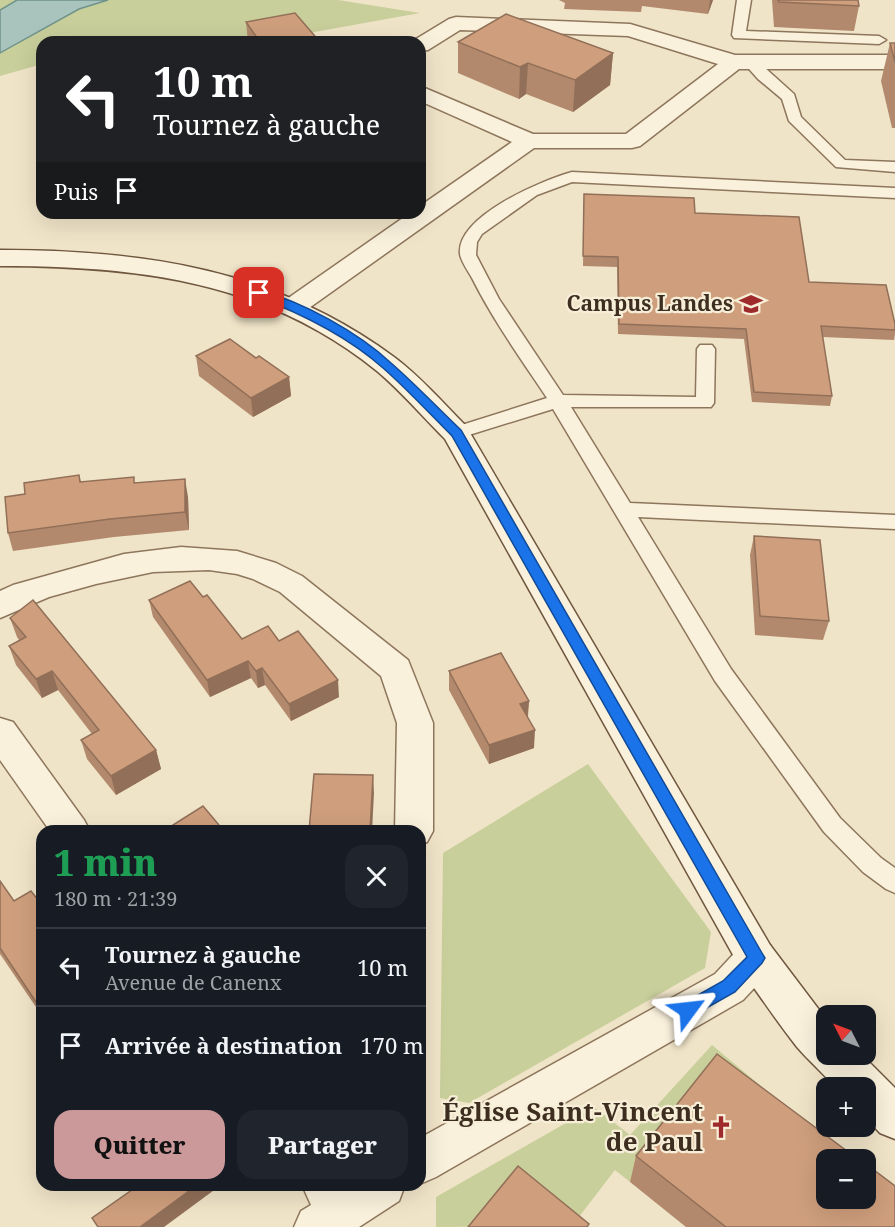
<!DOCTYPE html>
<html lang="fr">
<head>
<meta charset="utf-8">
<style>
  :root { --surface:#171b24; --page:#20242c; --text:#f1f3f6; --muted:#9ea1a6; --line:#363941; --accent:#cc999b }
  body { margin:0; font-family:"Noto Serif",serif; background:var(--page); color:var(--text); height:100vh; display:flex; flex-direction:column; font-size:22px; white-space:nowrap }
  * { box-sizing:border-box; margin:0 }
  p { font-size:20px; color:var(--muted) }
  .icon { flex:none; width:33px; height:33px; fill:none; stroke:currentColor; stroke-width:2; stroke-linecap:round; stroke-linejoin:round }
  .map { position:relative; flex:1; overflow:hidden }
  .side { position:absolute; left:36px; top:825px; width:390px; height:366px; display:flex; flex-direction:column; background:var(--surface); border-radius:18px; box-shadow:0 6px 24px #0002 }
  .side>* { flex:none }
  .banner { position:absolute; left:36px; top:36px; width:390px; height:183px; border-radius:18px; box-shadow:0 6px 24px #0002; background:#202124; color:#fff; overflow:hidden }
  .needle { width:39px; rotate:312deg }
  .controls { position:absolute; left:816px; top:1005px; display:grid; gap:12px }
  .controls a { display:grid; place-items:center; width:60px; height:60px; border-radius:12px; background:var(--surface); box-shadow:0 6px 24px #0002; font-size:30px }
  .pin { position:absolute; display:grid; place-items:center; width:51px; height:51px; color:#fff; margin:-26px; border-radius:12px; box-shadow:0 3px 9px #0006 }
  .me { position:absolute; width:66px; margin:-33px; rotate:60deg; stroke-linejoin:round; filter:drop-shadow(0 0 4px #0008) }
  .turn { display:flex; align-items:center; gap:21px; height:126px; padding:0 18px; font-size:27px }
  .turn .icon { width:78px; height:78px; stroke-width:2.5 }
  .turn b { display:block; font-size:42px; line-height:51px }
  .then { display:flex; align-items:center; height:57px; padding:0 18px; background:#0003; gap:12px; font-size:22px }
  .round { display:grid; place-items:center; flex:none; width:63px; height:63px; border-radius:18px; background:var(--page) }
  .head { display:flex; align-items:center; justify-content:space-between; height:102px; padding:0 18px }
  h1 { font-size:36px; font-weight:800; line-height:45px; color:#1e9e55 }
  .cta { display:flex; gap:12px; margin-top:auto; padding:12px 18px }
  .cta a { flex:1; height:69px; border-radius:18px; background:var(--accent); color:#111; font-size:24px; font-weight:800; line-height:69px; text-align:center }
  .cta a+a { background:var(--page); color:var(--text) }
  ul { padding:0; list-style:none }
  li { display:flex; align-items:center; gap:18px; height:78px; padding:0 18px; border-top:2px solid var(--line) }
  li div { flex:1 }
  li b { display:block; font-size:22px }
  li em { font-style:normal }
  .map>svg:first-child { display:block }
</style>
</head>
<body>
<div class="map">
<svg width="895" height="1227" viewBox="0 0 895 1227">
  <rect width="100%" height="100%" fill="#f0e4c8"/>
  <!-- green -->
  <g fill="#c9cf9b">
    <path d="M0 0H338L420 13 259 42H42V64L0 76Z"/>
    <path d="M588 764 711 932 705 968 469 1103 440 1098 443 853Z"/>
    <path d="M712 1045 848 1159 826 1160 708 1082 630 1182 615 1170 572 1226 436 1227V1197L594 1107 630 1135Z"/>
  </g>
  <!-- water -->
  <path fill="#a9c4bc" stroke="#6f938a" stroke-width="1.5" d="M17 0H108L79 9 0 53V10Z"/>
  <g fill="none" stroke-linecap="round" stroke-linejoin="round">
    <!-- service casing -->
    <g stroke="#8d765c" stroke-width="3">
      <g id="service">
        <path d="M737 0H751L746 31 879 36 886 40 879 44 734 38 732 35Z"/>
        <path d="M749 57 754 58 794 94 801 117 845 160 895 162V172L836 167 789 121 782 99 758 79 742 61Z"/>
        <path d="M572 172 895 188V198L572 182 537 195 482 234 477 242 476 255 499 299 563 395 696 397 697 349 700 345H712L715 349 714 403 711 407H571L630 503 895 515V529L638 517 731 669 840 818 881 858 895 868V893L886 889 863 872 824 832 715 681 553 409 456 439 449 437 447 433 449 429 547 398C521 359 493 320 472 278 468 271 461 261 460 254 456 216 543 180 572 172Z"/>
      </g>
    </g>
    <!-- minor casing -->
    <g stroke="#8d765c" stroke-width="3">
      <g id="minor">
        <path d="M456 17 630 24 735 55H895V69H739L640 146 632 148H534L302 313 293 315 284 313 280 307 284 301 410 213H420V206L512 142 420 101V86L533 134H626L718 64 628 36 460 30 428 50 420 51V42H411L449 19Z"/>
        <path d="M181 547 237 551 276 563 302 576 408 660 433 723V831L427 842 420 845V831H395L397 723 381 676 280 592 253 579 237 574 209 570 153 572 96 584 49 597 0 618V591L13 585 124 554Z"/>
        <path d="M0 718 13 722 84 820 90 831H50L0 760Z"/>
        <path d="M756 940 770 945 776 958 770 971 743 1000 436 1177 420 1184V1138L715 974 742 945Z"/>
        <path d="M302 1185H405L399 1201 359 1227H294L301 1211 311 1205Z"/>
      </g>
    </g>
    <!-- secondary casing -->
    <g stroke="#6f573f" stroke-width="3">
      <path id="secondary" d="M0 250C144 250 275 269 394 357 421 377 443 403 466 426L770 945 826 1019V1054H861L895 1088V1139L880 1133 866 1118V1088H836C823 1073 810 1062 797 1047 778 1023 760 996 742 971L445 439C422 416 402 392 377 371 266 281 138 266 0 266Z"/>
    </g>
    <!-- service -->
    <use href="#service" fill="#faf1dc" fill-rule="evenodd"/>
    <!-- minor -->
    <use href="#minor" fill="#faf1dc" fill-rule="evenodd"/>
    <!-- secondary -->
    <use href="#secondary" fill="#faf1dc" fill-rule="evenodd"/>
  </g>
  <!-- wall -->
  <g fill="#b2896c">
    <path d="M559 0H713L708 14 642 6 641 12 564 9 565 3Z"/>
    <path d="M772 0H858L859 6 854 31 774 27Z"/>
    <path d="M246 22 320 42H248Z"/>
    <path d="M458 42 613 53 610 85 573 112 526 94 519 99 458 73Z"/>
    <path d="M890 43H895V128H892L881 81Z"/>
    <path d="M584 194 695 213 809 282 895 324V334L894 340 822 337 832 396 830 406 752 402 744 339 618 334 617 267 583 266Z"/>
    <path d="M196 356 289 377 291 396 253 417 199 376Z"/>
    <path d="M79 475 81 482 135 483 188 497 189 530 114 537 13 551 8 533 25 494Z"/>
    <path d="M754 536 829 621 823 640 755 635 750 555Z"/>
    <path d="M203 597 242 639 279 641 339 697 291 721 265 685 258 688 251 678 210 697 153 617 149 600Z"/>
    <path d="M10 618 156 750 161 769 116 795 87 759 81 740 92 734 58 690 42 698 16 665 9 646 19 640 17 637Z"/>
    <path d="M449 671 529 701 528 717 534 748 489 764 449 690Z"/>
    <path d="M0 881 14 901 42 905V1016L0 954Z"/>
    <path d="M636 1156 895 1227H686L630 1182Z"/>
  </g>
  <!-- shaded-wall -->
  <g fill="#916f58">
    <path d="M710 0H713L708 14Z"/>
    <path d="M613 53 610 85 573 112 575 80Z"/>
    <path d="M528 63 526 94 519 99 520 67Z"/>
    <path d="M289 377 291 396 253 417 251 398Z"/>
    <path d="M185 479 188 497 189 530 185 512Z"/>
    <path d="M248 661 251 678 210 697 207 680Z"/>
    <path d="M262 668 265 685 258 688 256 671Z"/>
    <path d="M52 671 58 690 42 698 36 679Z"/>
    <path d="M338 680 339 697 291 721 289 704Z"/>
    <path d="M529 701 527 720 520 704Z"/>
    <path d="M535 730 534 748 489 764V745Z"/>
    <path d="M156 750 161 769 116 795 111 776Z"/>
    <path d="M373 775 374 793 372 831H370Z"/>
    <path d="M197 1185H221L164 1227H140Z"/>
  </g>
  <!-- building -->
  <g fill="#cf9f7d" stroke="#916f58" stroke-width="1.5">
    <path d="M778 0H858L859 6 779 2Z"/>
    <path d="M295 13 320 42H260L246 22Z"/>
    <path d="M506 14 613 53 575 80 528 63 520 67 458 42Z"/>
    <path d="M890 43H895V62Z"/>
    <path d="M584 194 694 198 695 213 799 217 809 282 886 285 895 324V330L821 326 832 396 754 392 746 329 619 324 618 257 583 256Z"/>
    <path d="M230 339 256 358 259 356 289 377 251 398 196 356Z"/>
    <path d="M79 475 80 482 134 477V483L185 479V512L110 519 8 533 5 497 25 494 24 483Z"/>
    <path d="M754 536 820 540 829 621 760 616Z"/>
    <path d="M190 581 203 597 207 595 242 639 268 626 279 641 298 631 338 680 289 704 262 668 256 671 248 661 207 680 149 600Z"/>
    <path d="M33 600 156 750 111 776 81 740 99 730 52 671 36 679 9 646 26 637 10 618Z"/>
    <path d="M501 653 529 701 520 704 535 730 489 745 449 671Z"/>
    <path d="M314 774 373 775 370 831H309Z"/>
    <path d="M203 806 224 831H178L173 825Z"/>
    <path d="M0 881 14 901 31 891 42 905V1011L0 948Z"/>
    <path d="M717 1054 859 1160H826V1198H866V1164L895 1186V1227H726L636 1156Z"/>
    <path d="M518 1166 589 1224 587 1227H468Z"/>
    <path d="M139 1185H197L140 1227H98L92 1218Z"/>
  </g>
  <!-- route -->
  <path fill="#1a73e8" stroke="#114b97" stroke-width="1.5" d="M259 290C303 302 358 332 391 363 415 384 438 408 461 430L762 953 765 958 762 963 735 992 694 1015 688 1018 682 1015 679 1010 682 1004 723 981 747 957 452 436C429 413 407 389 383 368 346 335 300 313 255 296V291Z"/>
  <!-- icons -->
  <defs>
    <g id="university-bare" transform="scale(1.8)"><path d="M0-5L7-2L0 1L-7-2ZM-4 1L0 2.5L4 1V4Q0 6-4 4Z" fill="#9e2a2b" stroke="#f7eed8" stroke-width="2.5" paint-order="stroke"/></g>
    <g id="church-bare" transform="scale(1.8)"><path d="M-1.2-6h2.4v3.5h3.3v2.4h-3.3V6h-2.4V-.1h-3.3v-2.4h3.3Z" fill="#9e2a2b" stroke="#f7eed8" stroke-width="2.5" paint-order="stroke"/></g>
  </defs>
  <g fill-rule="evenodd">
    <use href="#university-bare" x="751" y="304"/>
    <use href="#church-bare" x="721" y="1127"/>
  </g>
  <g text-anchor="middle" stroke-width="4.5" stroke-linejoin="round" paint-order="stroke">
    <!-- poi labels -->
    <g font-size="21" font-weight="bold" fill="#3d2e20" stroke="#f7eed8" text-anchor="end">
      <text x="733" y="311">Campus Landes</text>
    </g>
    <!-- near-poi labels -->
    <g font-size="26" font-weight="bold" fill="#3d2e20" stroke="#f7eed8" text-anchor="end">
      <text x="703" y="1121">Église Saint-Vincent<tspan x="703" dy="30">de Paul</tspan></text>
    </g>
  </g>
</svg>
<div class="controls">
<a><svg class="needle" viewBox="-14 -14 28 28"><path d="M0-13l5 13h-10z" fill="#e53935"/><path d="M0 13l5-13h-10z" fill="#9ea1a6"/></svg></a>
<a>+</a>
<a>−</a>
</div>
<div class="pin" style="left:259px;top:293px;background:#d93025"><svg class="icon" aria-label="arrive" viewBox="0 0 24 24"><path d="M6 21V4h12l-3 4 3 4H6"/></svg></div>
<svg class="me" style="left:688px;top:1010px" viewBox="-20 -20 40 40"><path d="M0-17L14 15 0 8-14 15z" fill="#1a73e8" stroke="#fff" stroke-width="4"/></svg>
<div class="banner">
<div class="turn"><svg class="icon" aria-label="left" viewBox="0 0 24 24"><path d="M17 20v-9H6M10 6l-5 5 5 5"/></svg><div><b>10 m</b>Tournez à gauche</div></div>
<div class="then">Puis<svg class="icon" aria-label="arrive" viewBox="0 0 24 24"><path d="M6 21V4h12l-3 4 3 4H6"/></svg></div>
</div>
<section class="side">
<div class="head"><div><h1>1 min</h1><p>180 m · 21:39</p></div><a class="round"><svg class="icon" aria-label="close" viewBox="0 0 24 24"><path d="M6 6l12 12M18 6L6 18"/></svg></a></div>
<ul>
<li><svg class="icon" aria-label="left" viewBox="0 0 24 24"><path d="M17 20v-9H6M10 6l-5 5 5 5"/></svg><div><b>Tournez à gauche</b><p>Avenue de Canenx</p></div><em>10 m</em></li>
<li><svg class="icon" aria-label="arrive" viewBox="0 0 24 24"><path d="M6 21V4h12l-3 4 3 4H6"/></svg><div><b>Arrivée à destination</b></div><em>170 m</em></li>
</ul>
<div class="cta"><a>Quitter</a><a>Partager</a></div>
</section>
</div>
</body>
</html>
